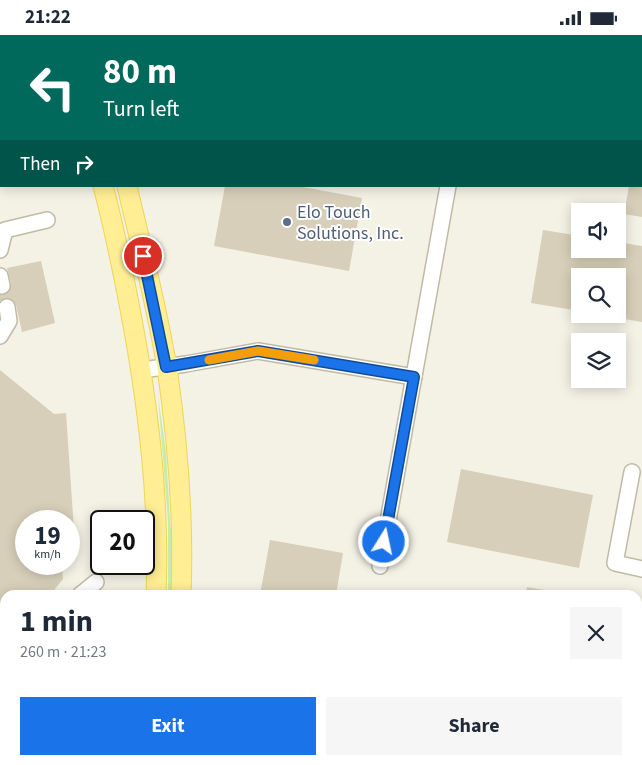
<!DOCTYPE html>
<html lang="en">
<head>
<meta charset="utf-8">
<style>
  :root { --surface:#fff; --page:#f6f6f7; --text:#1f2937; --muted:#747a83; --accent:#1a73e8 }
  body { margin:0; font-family:"Source Sans 3",sans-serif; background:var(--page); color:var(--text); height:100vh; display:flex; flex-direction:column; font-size:19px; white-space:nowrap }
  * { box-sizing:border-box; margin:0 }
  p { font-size:16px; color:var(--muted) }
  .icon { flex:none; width:28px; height:28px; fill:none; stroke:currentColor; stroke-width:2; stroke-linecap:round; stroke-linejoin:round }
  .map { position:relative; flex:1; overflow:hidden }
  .drawer { position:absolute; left:0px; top:555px; width:642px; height:175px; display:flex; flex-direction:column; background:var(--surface); border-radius:15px 15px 0 0; box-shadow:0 2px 12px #0003 }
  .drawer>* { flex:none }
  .hud { position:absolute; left:0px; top:0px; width:642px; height:152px; box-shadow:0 2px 12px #0003; background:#00695c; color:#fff; overflow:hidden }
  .fabs { position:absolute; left:571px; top:168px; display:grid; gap:10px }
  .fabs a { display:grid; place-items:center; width:55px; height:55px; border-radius:0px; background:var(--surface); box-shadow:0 2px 12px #0003; font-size:25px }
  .speed { position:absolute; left:15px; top:475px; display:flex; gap:10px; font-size:25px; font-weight:700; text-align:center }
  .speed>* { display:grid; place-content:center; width:65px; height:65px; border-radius:50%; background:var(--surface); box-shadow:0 2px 12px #0003; line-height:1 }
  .speed small { font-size:12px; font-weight:400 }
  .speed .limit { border:2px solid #111; border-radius:8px; background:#fff; color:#111 }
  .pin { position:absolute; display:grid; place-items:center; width:42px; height:42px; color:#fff; margin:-21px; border:2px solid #fff; border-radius:50%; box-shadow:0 1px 5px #0007 }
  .me { position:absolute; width:55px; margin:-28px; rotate:10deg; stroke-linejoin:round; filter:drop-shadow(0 0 4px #0008) }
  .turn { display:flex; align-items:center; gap:18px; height:105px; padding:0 20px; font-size:22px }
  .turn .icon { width:65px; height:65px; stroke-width:2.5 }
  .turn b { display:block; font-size:35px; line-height:42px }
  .then { display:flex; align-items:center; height:48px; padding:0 20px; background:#0003; gap:10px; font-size:19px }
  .round { display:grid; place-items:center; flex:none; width:52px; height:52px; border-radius:0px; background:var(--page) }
  .head { display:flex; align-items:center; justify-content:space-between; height:85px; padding:0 20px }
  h1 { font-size:30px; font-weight:700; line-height:38px }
  .button { display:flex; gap:10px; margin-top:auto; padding:10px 20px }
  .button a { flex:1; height:58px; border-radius:0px; background:var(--accent); color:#fff; font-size:20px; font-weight:700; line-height:58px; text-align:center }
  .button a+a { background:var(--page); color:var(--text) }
  .status { display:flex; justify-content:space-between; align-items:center; height:35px; padding:0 25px; background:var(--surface); direction:ltr }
  .status svg { height:14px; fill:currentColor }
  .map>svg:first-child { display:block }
</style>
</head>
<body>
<div class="status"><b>21:22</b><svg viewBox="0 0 49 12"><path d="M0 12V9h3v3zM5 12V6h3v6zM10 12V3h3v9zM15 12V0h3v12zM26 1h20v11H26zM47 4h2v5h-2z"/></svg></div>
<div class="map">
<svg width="642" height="730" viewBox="0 0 642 730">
  <rect width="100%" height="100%" fill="#f4f1e5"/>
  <!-- green -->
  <path fill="#c6eca9" d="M158 360 166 418 170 485 177 560H168V486Z"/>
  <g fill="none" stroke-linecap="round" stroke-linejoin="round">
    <!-- stream -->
    <g stroke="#9bc5f7" stroke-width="4">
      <path d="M638 697 642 679"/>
      <path d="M629 730 631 725"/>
    </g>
  </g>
  <!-- building -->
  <g fill="#d7cfb9">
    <path d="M225 151H298L362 163 349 236 214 211Z"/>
    <path d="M629 151H642V182L624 179Z"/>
    <path d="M543 195 580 201V214H618V207L642 211V287L601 280 618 279V241H580V276L531 268Z"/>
    <path d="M41 226 55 288 22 297 16 270 0 273V251L11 249 7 233Z"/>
    <path d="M0 335 54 379 66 378 74 495H69V486H26V529H62L63 544 50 560H5V615L0 621Z"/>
    <path d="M461 434 593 460 579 533 447 507Z"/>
    <path d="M270 505 343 518 336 560H260Z"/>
    <path d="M527 552 568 559 567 560H525Z"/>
    <path d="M331 725H472L471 730H330Z"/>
  </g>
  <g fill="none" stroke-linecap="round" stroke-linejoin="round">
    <!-- minor casing -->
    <g stroke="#c0bba6" stroke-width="18">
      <g id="minor">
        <path d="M476 1V0"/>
        <path d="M0 215 5 195 47 185"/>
        <path d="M0 241 2 251"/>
        <path d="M0 301 9 286 7 272"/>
        <path d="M142 335 186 329 258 316 414 342"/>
        <path d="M632 437 615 528 642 534"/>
        <path d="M380 531 448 151"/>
        <path d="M80 560 96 547"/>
        <path d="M638 597 642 580"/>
        <path d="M0 655 5 649"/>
        <path d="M603 730 604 725"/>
      </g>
    </g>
    <!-- major casing -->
    <g stroke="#efd558" stroke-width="21">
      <g id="major">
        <path d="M71 0V1"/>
        <path d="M96 0V1"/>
        <path d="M103 151C114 192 122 232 130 274 148 368 160 463 156 560"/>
        <path d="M127 151C141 211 157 272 167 333 178 408 184 484 181 560"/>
        <path d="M137 730 138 725"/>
        <path d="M162 730 163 725"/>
      </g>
    </g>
    <!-- minor -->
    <use href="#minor" stroke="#fff" stroke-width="15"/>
    <!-- major -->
    <use href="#major" stroke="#ffee93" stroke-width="19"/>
  </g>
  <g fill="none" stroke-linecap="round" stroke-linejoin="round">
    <!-- route casing -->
    <g stroke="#114b97" stroke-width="12">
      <path id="route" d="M143 221 166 332 258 316 414 342 384 507"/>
    </g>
    <!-- route -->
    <use href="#route" stroke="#1a73e8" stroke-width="9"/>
    <!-- slow -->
    <path stroke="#f59e0b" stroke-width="9" d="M209 325 258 316 314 325"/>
  </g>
  <!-- markers -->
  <circle fill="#5c6f8a" stroke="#fff" stroke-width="2" cx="287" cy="187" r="5"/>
  <g text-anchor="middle" stroke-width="4" stroke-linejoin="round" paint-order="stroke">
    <!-- service labels -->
    <g font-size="18" fill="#4e5e75" stroke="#fff" text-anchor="start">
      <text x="297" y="183">Elo Touch<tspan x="297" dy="21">Solutions, Inc.</tspan></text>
    </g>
  </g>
</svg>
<div class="fabs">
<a><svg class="icon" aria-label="sound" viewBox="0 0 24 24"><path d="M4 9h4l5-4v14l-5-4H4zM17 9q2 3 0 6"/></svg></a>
<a><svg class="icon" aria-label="search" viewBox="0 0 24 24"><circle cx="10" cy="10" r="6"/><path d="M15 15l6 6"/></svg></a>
<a><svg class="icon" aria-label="layers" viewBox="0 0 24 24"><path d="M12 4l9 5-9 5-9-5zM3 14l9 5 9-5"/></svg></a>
</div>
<div class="speed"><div>19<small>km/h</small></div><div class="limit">20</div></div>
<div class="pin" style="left:143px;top:221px;background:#d93025"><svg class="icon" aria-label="arrive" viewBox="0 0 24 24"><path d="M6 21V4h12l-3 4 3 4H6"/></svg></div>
<svg class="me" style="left:384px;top:507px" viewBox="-20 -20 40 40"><circle r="17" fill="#1a73e8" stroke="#fff" stroke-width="3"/><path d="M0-11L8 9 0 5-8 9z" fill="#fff"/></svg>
<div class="hud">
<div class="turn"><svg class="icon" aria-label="left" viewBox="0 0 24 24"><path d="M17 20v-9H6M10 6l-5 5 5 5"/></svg><div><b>80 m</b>Turn left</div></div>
<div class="then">Then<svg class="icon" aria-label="right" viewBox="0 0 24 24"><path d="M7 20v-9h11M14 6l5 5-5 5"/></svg></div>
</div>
<section class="drawer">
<div class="head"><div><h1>1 min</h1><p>260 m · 21:23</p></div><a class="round"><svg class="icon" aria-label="close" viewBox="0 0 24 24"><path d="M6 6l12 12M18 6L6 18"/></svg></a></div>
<div class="button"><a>Exit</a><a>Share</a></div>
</section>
</div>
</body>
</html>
